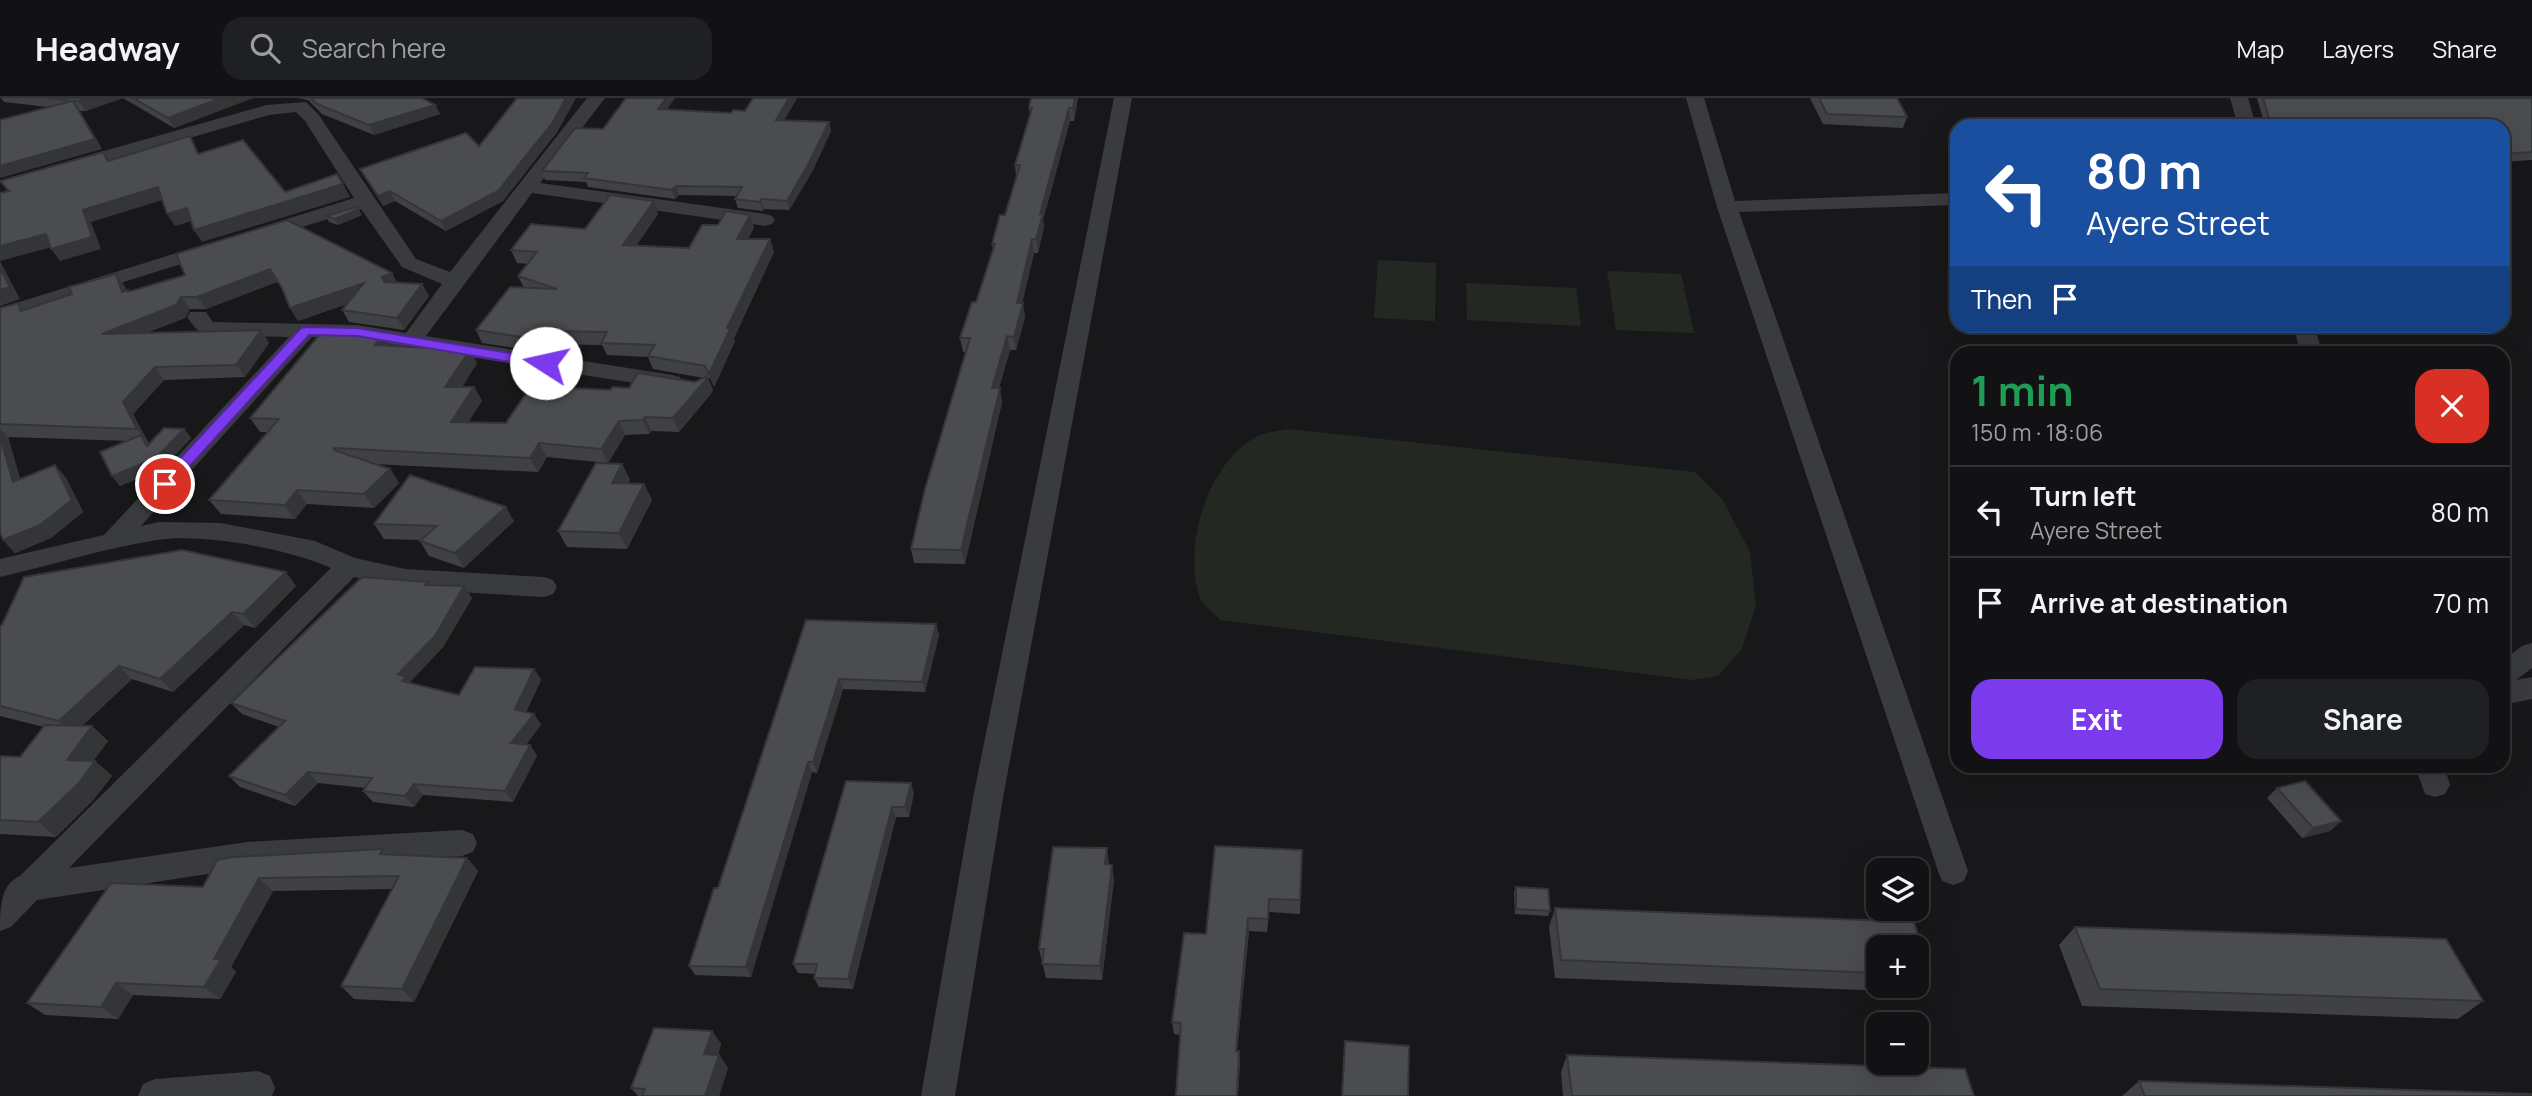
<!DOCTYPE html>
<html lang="en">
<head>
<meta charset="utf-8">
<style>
  :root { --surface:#121214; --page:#1f2022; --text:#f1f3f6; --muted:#9c9ea0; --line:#313234; --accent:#7c3aed }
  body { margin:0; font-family:Manrope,sans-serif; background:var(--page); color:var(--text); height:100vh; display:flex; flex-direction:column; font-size:26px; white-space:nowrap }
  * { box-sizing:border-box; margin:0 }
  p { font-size:23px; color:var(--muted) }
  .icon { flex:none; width:38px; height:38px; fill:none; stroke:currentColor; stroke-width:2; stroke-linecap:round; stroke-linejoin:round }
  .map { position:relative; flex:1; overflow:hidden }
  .sheet { position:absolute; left:1950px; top:248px; width:560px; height:427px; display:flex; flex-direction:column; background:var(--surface); border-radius:21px; box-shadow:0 7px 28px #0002,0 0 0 2px var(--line) }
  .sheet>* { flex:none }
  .banner { position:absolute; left:1950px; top:21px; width:560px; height:214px; border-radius:21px; box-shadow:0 7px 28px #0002,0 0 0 2px var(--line); background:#1a4fa0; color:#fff; overflow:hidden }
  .tools { position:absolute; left:1866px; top:760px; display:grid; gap:14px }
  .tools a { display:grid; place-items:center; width:63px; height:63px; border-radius:14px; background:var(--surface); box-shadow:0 7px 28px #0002,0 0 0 2px var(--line); font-size:35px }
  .pin { position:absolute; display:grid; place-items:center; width:60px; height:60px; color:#fff; margin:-30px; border:4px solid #fff; border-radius:50%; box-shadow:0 2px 7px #0007 }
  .me { position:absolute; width:77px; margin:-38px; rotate:280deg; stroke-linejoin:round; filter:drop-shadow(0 0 5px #0008) }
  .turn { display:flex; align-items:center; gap:24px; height:147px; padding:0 21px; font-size:32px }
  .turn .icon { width:91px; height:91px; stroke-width:2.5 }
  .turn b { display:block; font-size:49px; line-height:60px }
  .then { display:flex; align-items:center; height:66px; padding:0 21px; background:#0003; gap:14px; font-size:26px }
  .round { display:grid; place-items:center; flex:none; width:74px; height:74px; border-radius:21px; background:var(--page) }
  .head { display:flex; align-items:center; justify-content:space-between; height:119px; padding:0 21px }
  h1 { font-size:42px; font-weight:700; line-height:52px; color:#1e9e55 }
  .button { display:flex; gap:14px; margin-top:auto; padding:14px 21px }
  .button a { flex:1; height:80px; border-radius:21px; background:var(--accent); color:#fff; font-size:28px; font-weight:700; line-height:80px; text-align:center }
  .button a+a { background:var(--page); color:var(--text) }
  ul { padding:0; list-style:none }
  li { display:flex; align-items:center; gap:21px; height:91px; padding:0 21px; border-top:2px solid var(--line) }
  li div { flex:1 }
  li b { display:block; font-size:26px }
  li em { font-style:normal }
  header { display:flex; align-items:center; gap:42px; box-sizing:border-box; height:98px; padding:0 35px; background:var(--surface); border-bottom:2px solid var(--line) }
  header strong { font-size:33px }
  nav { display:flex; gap:38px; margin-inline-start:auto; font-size:24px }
  .search { width:490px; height:63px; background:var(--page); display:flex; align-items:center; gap:18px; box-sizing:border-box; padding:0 24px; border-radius:21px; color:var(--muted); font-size:26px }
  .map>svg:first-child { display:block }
</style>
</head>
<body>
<header>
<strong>Headway</strong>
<div class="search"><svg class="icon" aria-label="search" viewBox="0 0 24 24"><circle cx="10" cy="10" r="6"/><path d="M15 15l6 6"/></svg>Search here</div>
<nav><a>Map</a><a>Layers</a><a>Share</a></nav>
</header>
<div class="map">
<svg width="2532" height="998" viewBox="0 0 2532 998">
  <rect width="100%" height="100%" fill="#18181a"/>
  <!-- green -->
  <g fill="#232922">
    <path d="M1378 162 1436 165 1435 223 1374 220Z"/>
    <path d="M1607 173 1681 176 1694 235 1616 232Z"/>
    <path d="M1466 185 1576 190 1581 228 1467 222Z"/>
    <path d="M1288 331 1695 374 1722 401 1750 454 1756 507 1742 551 1718 578 1692 582 1220 522C1214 515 1201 506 1199 498 1183 447 1208 365 1256 339 1265 334 1278 333 1288 331Z"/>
  </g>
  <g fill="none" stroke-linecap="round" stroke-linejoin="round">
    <!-- minor -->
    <g fill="#393b3e" fill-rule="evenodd">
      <path d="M587 0H605L540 85 765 116 772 118 775 122 772 126 765 128 532 95 426 238 672 277 680 279 683 284 680 289 672 291 357 241 312 239 141 428 159 424 221 425 315 443 355 460 405 471 544 479 553 482 557 489 553 496 544 499 405 491 354 479 69 770 247 744 462 732 473 736 477 745 473 754 462 758 247 770 37 802 11 829 0 833C0 812 0 786 20 778L331 470C289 451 203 435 157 442 105 450 52 467 0 479V461L104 437 289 239 207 237C197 234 193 227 187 219L190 214H206L213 224 357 227 406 235 442 186 402 169 361 111 266 140H252L249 136 252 132 354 100 305 23 296 14 269 17 72 74 63 68 65 64 267 7 306 4 318 16 416 161 450 174Z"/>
      <path d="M1114 0H1132L1003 700 955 998H921L973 700Z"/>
      <path d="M1686 0H1704L1735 103 1956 95V107L1739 114 1968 773 1964 783 1953 787 1942 783 1938 773 1717 109Z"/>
      <path d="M2230 0H2248L2256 28H2238Z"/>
      <path d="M212 144 219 146 222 150 219 154 0 223V210Z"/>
      <path d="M2293 228H2314L2323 256H2301Z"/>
      <path d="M2532 545V570L2516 582 2532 579V601L2502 607V563L2522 548Z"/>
      <path d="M2415 668H2444L2450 687 2445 696 2435 699 2425 696Z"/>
      <path d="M258 973 270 978 275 990 272 998H138L143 986 155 981Z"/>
    </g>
  </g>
  <!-- wall -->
  <g fill="#404144" fill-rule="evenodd">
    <path d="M1 0H253L174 30 123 0 86 13H80L102 51 48 9 4 4Z"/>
    <path d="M298 0H422L435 7 440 16 374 37 322 16 308 2Z"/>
    <path d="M517 0H576L557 34 503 103 446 133 395 103 383 108 360 71 479 48Z"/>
    <path d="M753 0H797L784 22 829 24 831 33 812 74 789 112 764 111 763 113 738 110 735 101 737 98 679 97 675 101 588 89 586 84 545 82 542 73 603 31 667 12 731 15 745 13Z"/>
    <path d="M1078 0 1074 23H1070L1043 122 1044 129 1038 155H1034L1022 205 1025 219 1016 252H1010L999 290 1002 304 965 466 914 465 911 451 966 254H963L960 240 976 204 993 151 992 146 1005 117 1016 79 1015 67 1030 18 1029 10Z"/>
    <path d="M1810 0H1897L1907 19 1903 30 1823 26Z"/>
    <path d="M2257 0H2532V62L2502 64V28H2265Z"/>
    <path d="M658 116 636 148 689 150 754 129 748 141H770L774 154 734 240 735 243 714 289 710 280H708L713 292 710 297 679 334 651 333 649 336 625 337 608 365 547 359 538 374 374 366 390 371 399 385 374 410 307 406 295 421 221 416 209 402 268 334H260L250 320 384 235 391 248 477 265 462 289H474L482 303 468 324 506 325 610 292 695 284 704 280 653 271 648 259 607 257 602 247 546 246 541 254 482 245 476 232 524 190 518 178 528 166 517 165 511 152 585 131Z"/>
    <path d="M362 117 338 127 329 124 326 118Z"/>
    <path d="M287 122 392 175 397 185 422 186 429 198 404 232 349 224 342 212 347 206 298 223 290 210 283 192 277 184 206 211H190L185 220 146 235 261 232 269 245 245 279 164 282 133 316 149 346 164 330 184 331 191 340 163 370 120 388 112 378 100 354 128 343 8 339 20 381 55 367 66 380 83 414 51 440 15 455 3 442 0 434V210L18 205 23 212 72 196 69 189 116 176 125 189 126 192H128L129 194 185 177 176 156Z"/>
    <path d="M622 366 630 382 628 386H644L652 402 627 451 567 449 558 433Z"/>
    <path d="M514 423 464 470 429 458 420 443 421 442 384 441 374 426Z"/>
    <path d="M431 487 472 500 443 549 410 584 411 585 459 597 534 571 541 582 526 614 534 616 541 627 526 646 530 647 537 658 513 704 423 697 414 709 373 704 363 693 366 690 318 685 295 708 240 689 229 678 279 629 242 616 231 605Z"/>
    <path d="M296 488 255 530 244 527 173 594 132 581 82 628H92L108 643 93 663H95L112 678 94 701 56 739 0 736V658L20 659 44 629 0 618V528Z"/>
    <path d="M806 522 936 526 939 537 925 594 843 591 817 675 812 674 751 879 695 877 689 868 718 790Z"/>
    <path d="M846 683 914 695 909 719H896L853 891 819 889 814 880 815 876 798 875 793 866Z"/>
    <path d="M2277 690 2341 723 2330 733 2302 740 2267 700Z"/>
    <path d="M383 751 387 756 467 760 478 773 414 904 354 901 341 888 392 791 273 793 231 869 236 874 220 901 133 897 118 921 45 917 27 905 203 789Z"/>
    <path d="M1302 752 1300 816 1269 814 1267 834 1249 833 1237 953H1239L1240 965 1238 998H1176L1180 937 1174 936 1172 924 1206 836Z"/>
    <path d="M1109 765 1114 781 1102 882 1046 880 1039 851Z"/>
    <path d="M1516 789 1550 813 1548 818 1515 816 1514 794Z"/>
    <path d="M1555 810 1914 824 1930 877 1916 894 1555 880 1549 829ZM1878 849H1916V887H1878Z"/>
    <path d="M2075 829 2483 903 2458 921 2082 908 2059 847Z"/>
    <path d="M712 933 721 946 718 957H719L728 970 719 998H638L631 990Z"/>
    <path d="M1567 957 1974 998H1563L1561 974Z"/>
    <path d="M2139 983 2532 998H2122Z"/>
  </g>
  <!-- shaded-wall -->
  <g fill="#343537">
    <path d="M89 0H123L86 13 79 3Z"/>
    <path d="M221 0H253L174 30 168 20Z"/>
    <path d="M566 0H576L557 34 503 103 446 133 441 123Z"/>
    <path d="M666 0H675L661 20 658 11Z"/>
    <path d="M789 0H797L779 31 776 22Z"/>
    <path d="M1075 0H1078L1074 23 1073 10Z"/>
    <path d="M73 3 102 51 0 80V68Z"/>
    <path d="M435 7 440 16 374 37 369 27Z"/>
    <path d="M1069 10 1070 23 1043 122 1044 129 1038 155 1036 141 1040 116Z"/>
    <path d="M829 24 831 33 812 74 789 112 787 103Z"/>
    <path d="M343 86 350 99 202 144 194 132Z"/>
    <path d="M676 88 679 97 675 101 672 92Z"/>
    <path d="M158 89 166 101 91 124 101 151 60 163 51 151 83 112Z"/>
    <path d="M390 93 395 103 383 108 378 98Z"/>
    <path d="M761 101 764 111 763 113 760 104Z"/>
    <path d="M654 103 658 116 628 160 623 147Z"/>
    <path d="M187 110 195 122 175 128 167 116Z"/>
    <path d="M359 111 362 117 338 127 335 121Z"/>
    <path d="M750 117 754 129 741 154 737 141Z"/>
    <path d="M46 136 56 148 0 163 20 201 0 208V148Z"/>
    <path d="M770 141 774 154 734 240 735 243 714 289 709 276 727 230Z"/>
    <path d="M1032 141 1034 155 1019 219 1017 205Z"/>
    <path d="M270 171 277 184 206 211 197 199Z"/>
    <path d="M392 175 399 188 384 184 382 179Z"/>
    <path d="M116 176 125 189 131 206 122 194Z"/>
    <path d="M364 185 371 197 298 223 290 210Z"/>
    <path d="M422 186 429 198 404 232 397 220Z"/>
    <path d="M181 199 190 211 185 220 111 248 102 236Z"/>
    <path d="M1023 205 1025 219 1016 252 1014 239Z"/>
    <path d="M261 232 269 245 245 279 236 267Z"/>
    <path d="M539 233 546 246 541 254 534 241Z"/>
    <path d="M384 235 392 249 375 247Z"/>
    <path d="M1007 238 1010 252 995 304 992 290Z"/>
    <path d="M470 252 477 265 452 303 445 289Z"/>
    <path d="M155 269 164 282 133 316 147 343 137 331 123 304Z"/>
    <path d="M707 278 713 292 710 297 679 334 673 320Z"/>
    <path d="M474 289 482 303 459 338 451 324Z"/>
    <path d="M1000 290 1002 304 965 466 961 452Z"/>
    <path d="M645 319 651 333 649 336 643 322Z"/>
    <path d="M619 323 625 337 608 365 601 351Z"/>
    <path d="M0 330 8 339 25 397 13 384 0 339Z"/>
    <path d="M184 331 191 340 163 370 120 388 112 378Z"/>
    <path d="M539 345 547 359 538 374 530 360Z"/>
    <path d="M622 366 630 382 620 401 612 385Z"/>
    <path d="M55 367 66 380 83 414 51 440 15 455 3 442Z"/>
    <path d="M390 371 399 385 374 410 364 396Z"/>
    <path d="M644 386 652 402 627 451 619 435Z"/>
    <path d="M297 392 307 406 295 421 285 407Z"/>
    <path d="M506 409 514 423 464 470 455 455Z"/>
    <path d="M286 474 296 488 255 530 243 516Z"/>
    <path d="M464 488 472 500 443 549 410 584 415 591 411 594 398 576Z"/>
    <path d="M232 514 244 527 173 594 160 581Z"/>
    <path d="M936 526 939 537 925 594 922 584Z"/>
    <path d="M119 568 132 581 73 636 59 623Z"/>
    <path d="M534 571 541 582 522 622 515 611Z"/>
    <path d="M839 581 843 591 817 675 813 664Z"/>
    <path d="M534 616 541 627 519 656 511 645Z"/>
    <path d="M92 628 108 643 84 676 67 662Z"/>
    <path d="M530 647 537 658 513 704 505 693Z"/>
    <path d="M95 663 112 678 94 701 56 739 38 724Z"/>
    <path d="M808 664 812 674 751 879 746 869Z"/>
    <path d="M308 674 318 685 295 708 285 697Z"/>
    <path d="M911 685 914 695 909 719 905 709Z"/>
    <path d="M414 686 423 697 414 709 405 698Z"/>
    <path d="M892 709 896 719 853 891 848 881Z"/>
    <path d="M2341 723 2330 733 2302 740 2313 730Z"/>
    <path d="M1107 750 1109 765 1108 781 1105 766Z"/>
    <path d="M467 760 478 773 414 904 402 891Z"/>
    <path d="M1112 767 1114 781 1102 882 1100 868Z"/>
    <path d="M259 780 273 793 231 869 236 874 220 901 204 889 214 861Z"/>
    <path d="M1248 820 1249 833 1236 965V953Z"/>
    <path d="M116 885 133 897 118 921 101 909Z"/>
    <path d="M712 933 721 946 713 969 704 956Z"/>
    <path d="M1239 953 1238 998H1237Z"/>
    <path d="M719 957 728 970 719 998H705Z"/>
  </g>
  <!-- building -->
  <g fill="#4a4c4f" stroke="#343537" stroke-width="2">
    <path d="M49 0H89L79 3H73L95 41 0 68V22L72 3Z"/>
    <path d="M133 0H221L168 20Z"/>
    <path d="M310 0H422L435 7 369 27 317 6Z"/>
    <path d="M517 0H566L553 24 498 93 441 123 390 93 378 98 360 71 466 35 479 48Z"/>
    <path d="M626 0H666L658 11 731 15 733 12 745 13 753 0H789L776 22 829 24 809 65 787 103 761 101 760 104 735 101 742 89 676 88 672 92 584 80 588 75 542 73 575 30 603 31Z"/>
    <path d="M1031 0H1075L1073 10H1069L1040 116H1043L1036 141H1032L1017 205H1023L1014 239 1007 238 992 290H1000L961 452 911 451 925 391 970 240H960L972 204H976L995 146H992L1000 117H1005L1020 67H1015L1032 10H1029Z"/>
    <path d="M1819 0H1897L1907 19 1827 16Z"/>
    <path d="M2263 0H2532V54L2502 56V28H2279L2271 27Z"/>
    <path d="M190 38 198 56 243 42 285 94 337 76 343 86 194 132 187 110 167 116 158 89 83 112 92 139 51 151 46 136 0 148V95L9 93 0 83 103 54 108 63Z"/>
    <path d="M610 97 654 103 623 147 689 150 702 127H718L726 113 750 117 737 141H770L727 230 730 231 709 276 705 268 648 258 655 247 601 245 607 234 539 233 534 241 476 232 510 189 557 191 518 178 537 154 511 152 531 126 585 131Z"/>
    <path d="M357 109 359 111 335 121 326 118Z"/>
    <path d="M287 122 392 175 382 179 384 184 422 186 397 220 342 212 364 185 290 210 282 190 270 171 197 199H181L176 207 102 236 261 232 236 267 155 269 123 304 137 331 0 326V210L18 205 21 213 72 196 69 189 116 176 122 194 128 192V194L185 177 176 156Z"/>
    <path d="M0 170 10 189 0 192Z"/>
    <path d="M326 229 384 235 375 247 470 252 445 289H474L451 324 506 325 531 288 610 292 613 289 629 290 638 275 695 284 707 278 705 283 673 320 645 319 643 322 619 323 601 351 539 345 530 360 334 350V352L390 371 364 396 297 392 285 407 209 402 279 321 250 320Z"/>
    <path d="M164 330 184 331 155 361 112 378 100 354 141 337 147 348Z"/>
    <path d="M0 339 13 384 55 367 72 402 40 427 3 442 0 434Z"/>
    <path d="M596 365 622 366 612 385 644 386 619 435 558 433Z"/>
    <path d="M410 377 506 409 455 455 420 443 437 428 374 426Z"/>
    <path d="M182 452 286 474 243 516 232 514 160 581 119 568 59 623 0 608V528L2 527 24 479Z"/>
    <path d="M362 479 428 484 425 487 464 488 435 538 398 576 406 579 402 583 459 597 475 569 534 571 515 611 534 616 511 645 530 647 505 693 414 686 405 698 363 693 372 680 308 674 285 697 229 678 285 623 231 605Z"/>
    <path d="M806 522 936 526 922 584 839 581 813 664H808L746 869 689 868 714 790H718Z"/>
    <path d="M45 627 92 628 67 662 95 663 78 686 38 724 0 722V658L20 659Z"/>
    <path d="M846 683 911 685 905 709H892L848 881 814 880 817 866H793Z"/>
    <path d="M2305 683 2341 723 2313 730 2277 690Z"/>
    <path d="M1215 748 1302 752 1300 802 1269 801 1268 821 1248 820 1236 953H1239L1237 998H1176L1181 925 1172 924 1184 835 1206 836Z"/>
    <path d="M1053 749 1107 750 1105 766 1112 767 1100 868 1042 866 1044 851H1039Z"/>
    <path d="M383 751 380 756 467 760 402 891 341 888 399 778 259 780 214 861H221L204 889 116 885 101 909 27 905 111 785 203 789 217 762 233 759Z"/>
    <path d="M1516 789 1548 791 1550 813 1516 811Z"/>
    <path d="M1555 810 1914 824 1930 877 1916 876V849H1878V875L1561 862Z"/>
    <path d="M2075 829 2446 841 2483 903 2100 891Z"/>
    <path d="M654 930 712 933 704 956 719 957 705 998H642L645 991 631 990Z"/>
    <path d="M1345 943 1409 948 1408 998H1342Z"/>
    <path d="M1567 957 1965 971 1974 998H1572Z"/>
    <path d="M2139 983 2532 996V998H2145Z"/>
  </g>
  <!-- route -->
  <path fill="#7c3aed" stroke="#51269a" stroke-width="2" d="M306 229 357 230 546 261 553 265 546 270 357 238 309 237 170 390H160L158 386 160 382 301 230Z"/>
</svg>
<div class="tools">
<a><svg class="icon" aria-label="layers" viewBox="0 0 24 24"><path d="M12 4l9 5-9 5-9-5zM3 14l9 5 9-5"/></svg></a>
<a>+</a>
<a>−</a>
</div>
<div class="pin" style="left:165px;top:386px;background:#d93025"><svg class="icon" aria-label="arrive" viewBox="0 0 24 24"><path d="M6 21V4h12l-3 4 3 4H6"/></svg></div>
<svg class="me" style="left:546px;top:265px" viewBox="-20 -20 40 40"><circle r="19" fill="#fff"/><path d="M0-13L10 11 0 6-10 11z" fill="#7c3aed"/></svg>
<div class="banner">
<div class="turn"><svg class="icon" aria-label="left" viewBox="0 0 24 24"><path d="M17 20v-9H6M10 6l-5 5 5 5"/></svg><div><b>80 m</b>Ayere Street</div></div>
<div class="then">Then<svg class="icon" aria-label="arrive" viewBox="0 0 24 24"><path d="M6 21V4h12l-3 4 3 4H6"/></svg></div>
</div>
<section class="sheet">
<div class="head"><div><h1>1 min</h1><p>150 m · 18:06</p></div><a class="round" style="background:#d93025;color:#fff"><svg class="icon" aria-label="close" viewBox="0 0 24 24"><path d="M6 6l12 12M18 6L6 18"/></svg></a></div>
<ul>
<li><svg class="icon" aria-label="left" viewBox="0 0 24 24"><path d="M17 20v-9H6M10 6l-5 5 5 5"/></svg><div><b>Turn left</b><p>Ayere Street</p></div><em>80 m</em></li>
<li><svg class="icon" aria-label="arrive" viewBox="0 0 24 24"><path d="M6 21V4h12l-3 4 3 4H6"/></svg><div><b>Arrive at destination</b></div><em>70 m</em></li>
</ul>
<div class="button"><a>Exit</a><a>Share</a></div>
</section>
</div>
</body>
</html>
